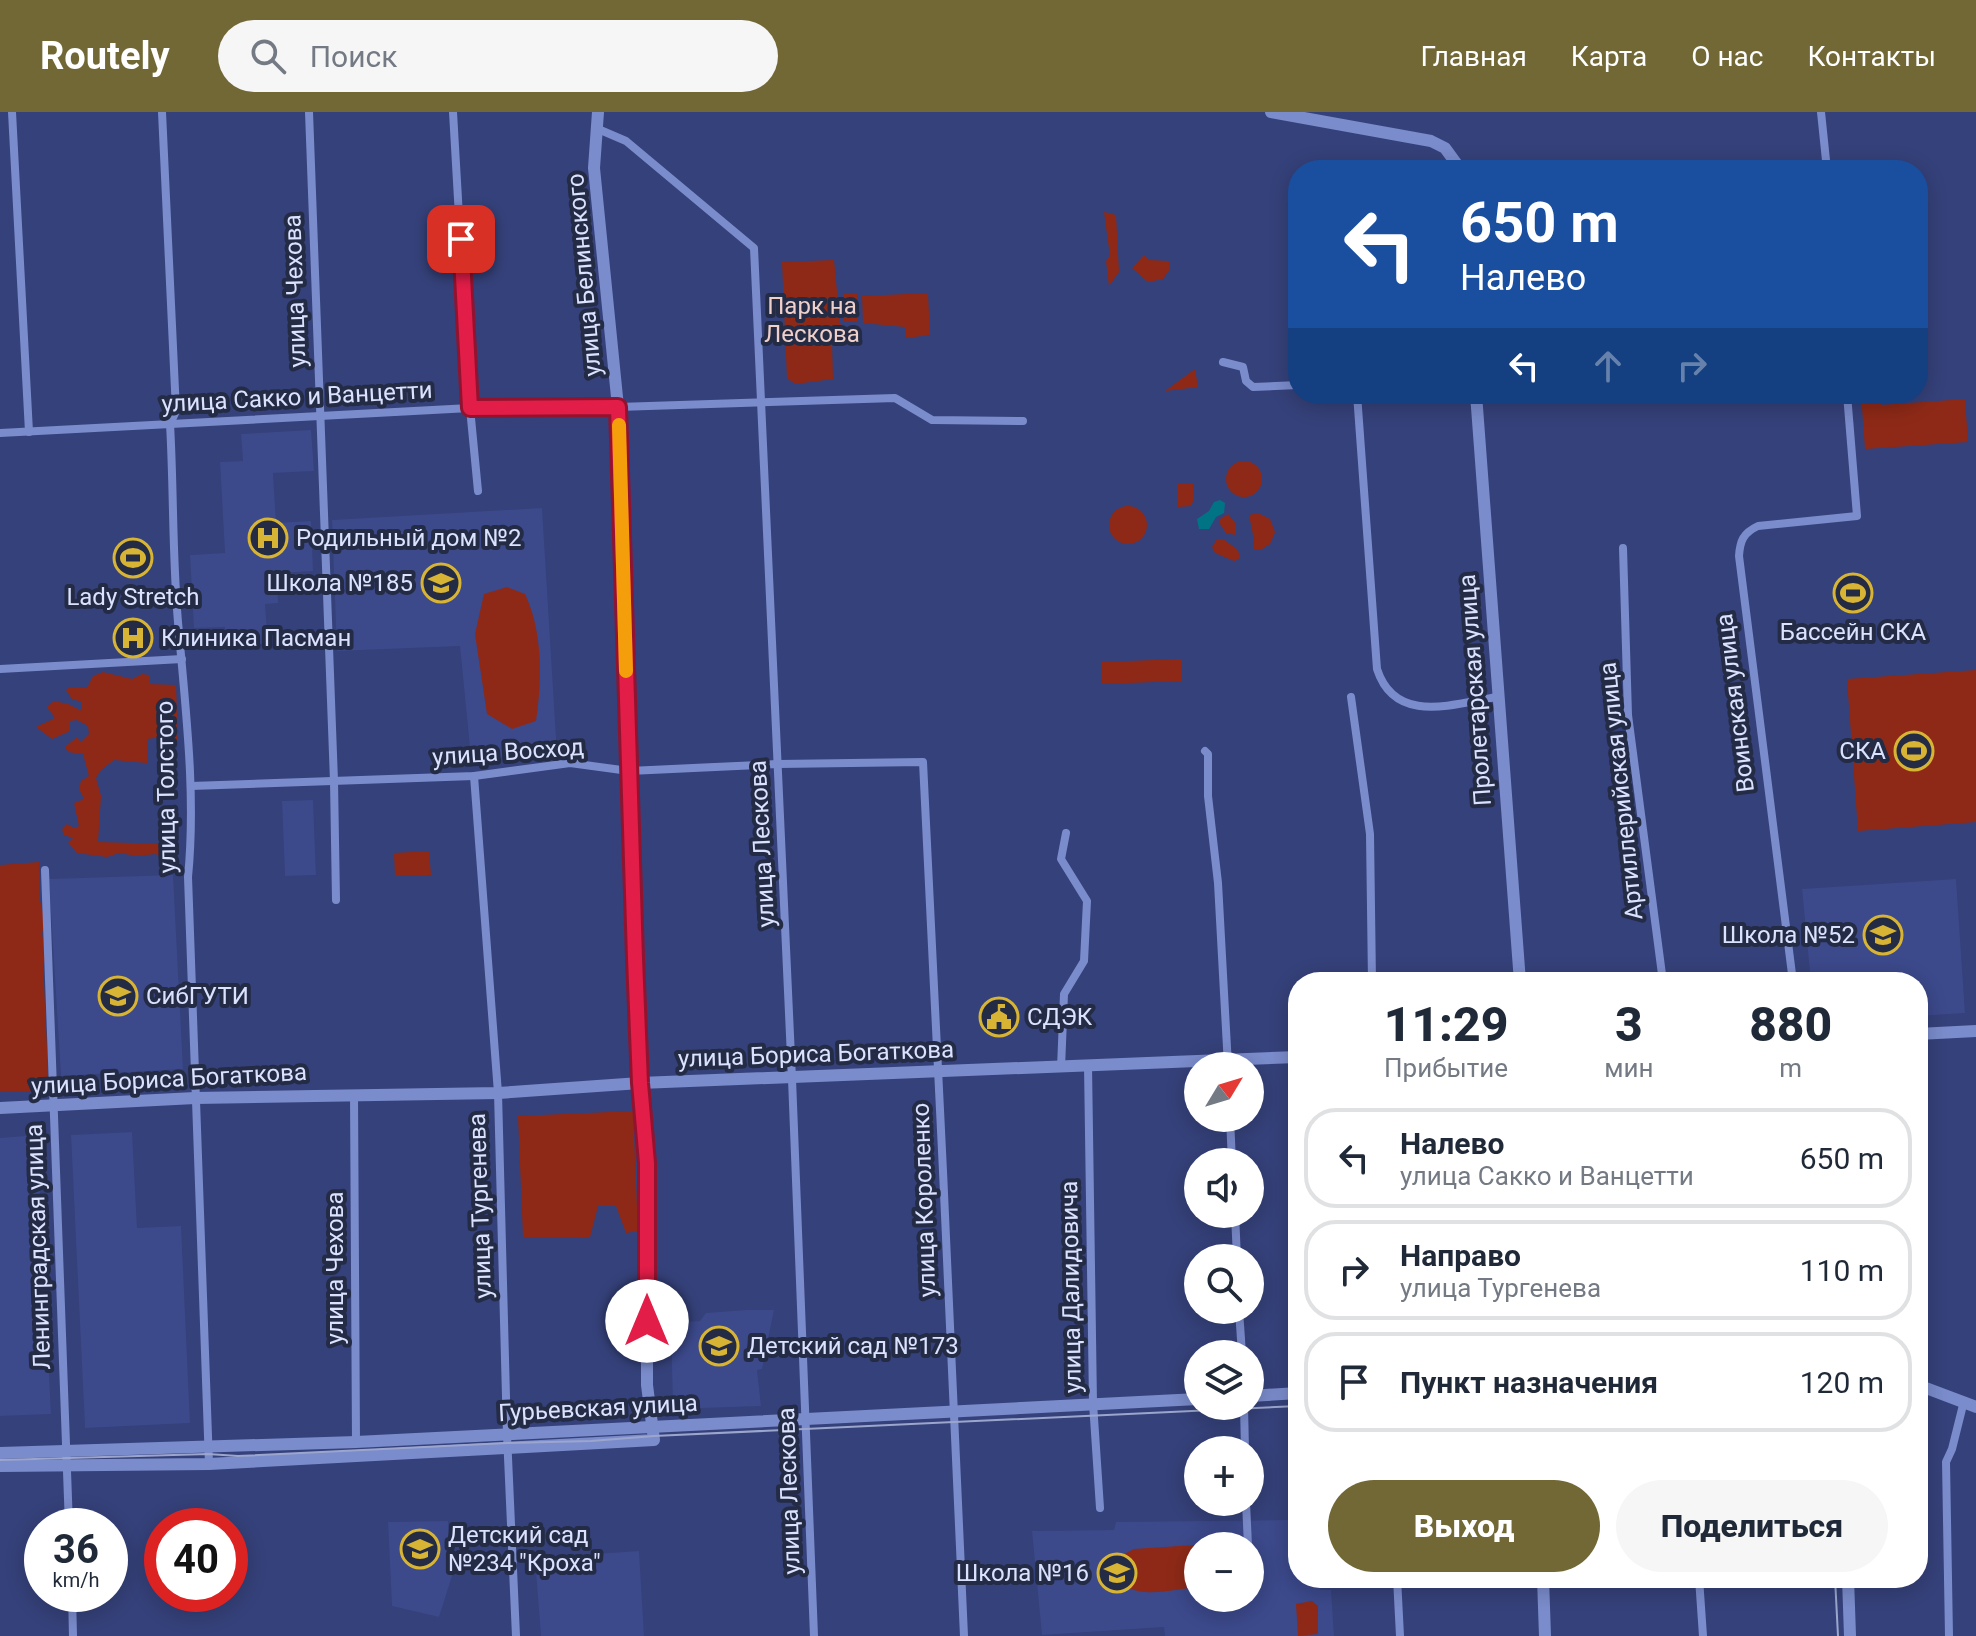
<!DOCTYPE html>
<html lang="ru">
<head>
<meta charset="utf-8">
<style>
  :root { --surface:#fff; --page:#f6f6f7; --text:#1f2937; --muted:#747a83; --line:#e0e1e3; --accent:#726836 }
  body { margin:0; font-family:Roboto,sans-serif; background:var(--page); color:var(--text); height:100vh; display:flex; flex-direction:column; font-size:30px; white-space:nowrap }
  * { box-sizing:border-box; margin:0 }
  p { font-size:26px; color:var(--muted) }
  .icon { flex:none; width:44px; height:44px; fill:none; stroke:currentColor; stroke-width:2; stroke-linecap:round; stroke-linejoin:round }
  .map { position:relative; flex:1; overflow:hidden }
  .sheet { position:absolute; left:1288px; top:860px; width:640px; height:616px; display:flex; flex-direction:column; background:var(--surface); border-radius:32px; box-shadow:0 4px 20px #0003 }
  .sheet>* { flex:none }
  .banner { position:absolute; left:1288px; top:48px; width:640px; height:244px; border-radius:32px; box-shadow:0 4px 20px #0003; background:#1a4fa0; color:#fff; overflow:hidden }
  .needle { width:52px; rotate:52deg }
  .buttons { position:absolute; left:1184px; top:940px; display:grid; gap:16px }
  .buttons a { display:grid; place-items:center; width:80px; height:80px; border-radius:50%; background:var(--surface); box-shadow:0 4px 20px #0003; font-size:40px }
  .speed { position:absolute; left:24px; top:1396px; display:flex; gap:16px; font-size:40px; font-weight:700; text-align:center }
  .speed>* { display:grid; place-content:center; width:104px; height:104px; border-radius:50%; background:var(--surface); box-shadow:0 4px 20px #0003; line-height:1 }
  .speed small { font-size:20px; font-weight:400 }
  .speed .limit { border:12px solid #d22; background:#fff; color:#111 }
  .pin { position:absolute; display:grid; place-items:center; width:68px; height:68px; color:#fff; margin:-34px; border-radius:16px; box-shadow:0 4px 12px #0006 }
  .me { position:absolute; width:88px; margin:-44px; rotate:0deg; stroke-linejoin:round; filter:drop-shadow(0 0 6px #0008) }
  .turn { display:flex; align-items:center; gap:28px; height:168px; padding:0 40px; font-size:36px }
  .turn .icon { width:104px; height:104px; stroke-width:2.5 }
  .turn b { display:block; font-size:56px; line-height:68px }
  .lanes { display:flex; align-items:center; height:76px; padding:0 40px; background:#0003; justify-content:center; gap:40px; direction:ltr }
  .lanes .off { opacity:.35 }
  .eta { display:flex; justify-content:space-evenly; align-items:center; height:136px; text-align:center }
  .eta b { font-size:48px; font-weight:800; line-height:56px }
  .action { display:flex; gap:16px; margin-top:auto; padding:16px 40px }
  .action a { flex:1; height:92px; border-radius:48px; background:var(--accent); color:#fff; font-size:32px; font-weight:800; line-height:92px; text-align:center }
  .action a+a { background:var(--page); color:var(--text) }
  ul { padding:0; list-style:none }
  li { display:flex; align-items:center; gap:24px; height:100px; margin:0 16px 12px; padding:0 24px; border:4px solid var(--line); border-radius:32px }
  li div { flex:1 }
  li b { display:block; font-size:30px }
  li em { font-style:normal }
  header { display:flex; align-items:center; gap:48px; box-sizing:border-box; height:112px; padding:0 40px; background:var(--accent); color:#fff }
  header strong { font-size:38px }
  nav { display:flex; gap:44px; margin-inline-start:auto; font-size:28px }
  .search { width:560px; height:72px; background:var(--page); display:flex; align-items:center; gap:20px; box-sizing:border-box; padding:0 28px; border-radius:44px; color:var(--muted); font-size:30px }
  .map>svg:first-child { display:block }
</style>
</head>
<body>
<header>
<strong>Routely</strong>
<div class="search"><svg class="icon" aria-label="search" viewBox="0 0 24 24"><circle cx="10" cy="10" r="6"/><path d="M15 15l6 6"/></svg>Поиск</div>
<nav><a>Главная</a><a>Карта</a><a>О нас</a><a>Контакты</a></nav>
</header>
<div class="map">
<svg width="1976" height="1524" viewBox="0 0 1976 1524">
  <rect width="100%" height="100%" fill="#35417a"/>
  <!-- built -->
  <g fill="#3c498b" fill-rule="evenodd">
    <path d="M311 318 314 359 273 361 276 411 311 409 313 459 277 461 278 491 265 492 268 531 226 534 225 515 194 516 190 443 225 441 220 350 243 349 241 322Z"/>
    <path d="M542 396 557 642 471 646 460 534 337 539 332 408Z"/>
    <path d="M313 688 316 763 285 764 282 689Z"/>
    <path d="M173 763 183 957 61 964 49 767Z"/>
    <path d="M1956 767 1965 901 1918 904V870H1811L1802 777Z"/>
    <path d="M132 1020 137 1116 181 1114 190 1311 85 1316 71 1023Z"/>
    <path d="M37 1023 51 1302 0 1304V1026Z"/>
    <path d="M746 1198H774L762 1257 757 1258 761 1294 673 1297 671 1211 700 1209 706 1201Z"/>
    <path d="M1290 1408 1293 1455H1298V1466H1320V1478H1331L1334 1524H1165L1164 1515 1042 1523 1032 1419 1114 1418 1116 1410ZM1198 1434H1250V1486H1198Z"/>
    <path d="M448 1409 452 1464 439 1505 392 1494 388 1410Z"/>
    <path d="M639 1439 644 1524H541L535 1446Z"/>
  </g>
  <!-- green -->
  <g fill="#8e2917">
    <path d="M1104 100 1116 103 1119 160 1109 174 1106 149 1110 144Z"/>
    <path d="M1144 143 1149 148 1169 149 1170 157 1163 167 1148 170 1132 156Z"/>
    <path d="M834 148 840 212 845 214V222L832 232 833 267 795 272 787 266 782 150Z"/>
    <path d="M857 181 858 209 844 210 843 182Z"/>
    <path d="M928 181 930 223 906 226 905 215 863 211 862 184Z"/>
    <path d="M1195 257 1198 275 1165 279Z"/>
    <path d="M1861 282H1880L1881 293 1965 287 1968 330 1865 337Z"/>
    <circle cx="1244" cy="367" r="18"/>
    <path d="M1177 372H1193L1194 387 1191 394 1178 395Z"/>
    <circle cx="1128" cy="413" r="19"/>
    <path d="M1258 401 1270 407 1275 420 1270 432 1262 437H1253L1254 428 1249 403Z"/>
    <path d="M1228 402 1236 412V423L1226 421 1220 412V407Z"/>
    <path d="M1217 427H1223L1238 438 1240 446 1234 449 1215 441 1212 435Z"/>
    <path d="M507 475 525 482C543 520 542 568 536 609L512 617 487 602 475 522 484 482Z"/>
    <path d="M1181 547V569L1102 572 1101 550Z"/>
    <path d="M1976 558V710L1858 719 1847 567Z"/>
    <path d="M103 560 132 567 142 562 149 563V572L176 573 178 630 162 625 147 627V651L114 648 101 658 96 666 101 684 98 730 168 732 172 739 167 746 155 742 137 744 119 741 107 745 77 741 68 731 73 726 64 723 62 717 67 712 74 716 79 714 74 691 84 687 79 677 81 669 89 664 83 642 68 640 65 635 77 625 81 630 89 622 88 614 77 608 70 609V619L52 627 36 615 55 606 47 595 54 589 68 592 82 599V590L72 587 66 578 70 575 87 576 93 564Z"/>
    <path d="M429 739 431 763 395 764 394 741Z"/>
    <path d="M39 750 40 789 45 808 42 822 47 848 43 851 49 979 0 980V753Z"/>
    <path d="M633 999 638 1119 626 1121 616 1094H598L590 1125H523L518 1004Z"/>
    <path d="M1225 1431 1229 1434H1198V1475C1172 1477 1130 1491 1116 1463L1120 1444 1134 1437Z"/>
    <path d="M1312 1489 1318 1494V1522L1298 1524 1296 1492Z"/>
  </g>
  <!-- water -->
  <path fill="#007485" d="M1220 388 1225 391 1224 401 1216 405 1209 417H1199L1197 407 1209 399 1214 390Z"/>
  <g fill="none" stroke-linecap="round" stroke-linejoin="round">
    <!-- street -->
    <g stroke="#7b8ccc" stroke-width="8">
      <path d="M12 0 29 320"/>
      <path d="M162 0 176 299 170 312C174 381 172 452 179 521 186 602 196 684 188 765L209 1352"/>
      <path d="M309 0 334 669 336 788"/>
      <path d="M453 0 470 296 478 379"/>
      <path d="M1821 0 1827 58"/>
      <path d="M598 17 626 29 754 136 792 967 814 1524"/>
      <path d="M1223 250 1243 255 1246 269 1253 275 1298 273"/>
      <path d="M1357 282 1377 557C1395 613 1453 592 1497 585"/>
      <path d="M0 321 470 296 618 295 895 286 932 308 1023 309"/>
      <path d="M1623 436 1628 603 1663 870"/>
      <path d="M0 557 182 547"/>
      <path d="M1351 585 1370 722 1372 870"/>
      <path d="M1205 639 1208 642V684L1218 771 1228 954"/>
      <path d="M474 664 498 981 507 1323 516 1524"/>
      <path d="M191 674 474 664 570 651 629 659 778 652 923 650C939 941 950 1233 964 1524"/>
      <path d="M45 758 69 1414"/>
      <path d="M1793 870 1739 444C1740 429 1743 421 1758 414L1857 404 1847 282"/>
      <path d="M1088 953 1093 1291 1100 1396"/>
      <path d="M1061 956 1064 882 1084 849 1087 789 1061 747 1066 721"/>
      <path d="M354 982 356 1330"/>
      <path d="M1230 1006 1232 1050"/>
      <path d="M1235 1102 1237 1146"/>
      <path d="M1239 1198 1242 1242"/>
      <path d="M1244 1294 1245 1338"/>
      <path d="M1246 1390 1248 1434"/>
      <path d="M1397 1466 1400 1524"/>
      <path d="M1699 1466 1703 1524"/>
      <path d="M72 1482 73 1524"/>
      <path d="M1949 1524 1946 1350 1952 1337 1964 1289"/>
    </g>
    <!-- secondary -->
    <g stroke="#7b8ccc" stroke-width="12">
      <path d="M1271 0 1431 29 1445 36 1461 58"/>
      <path d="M1476 282 1520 870"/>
      <path d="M1918 922 1976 919"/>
      <path d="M0 996 195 986 498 981 640 971 1298 945"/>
      <path d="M1918 1273 1976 1295"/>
      <path d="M1250 1284 1298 1281"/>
      <path d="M0 1341 356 1330 1198 1287"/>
      <path d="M0 1354 209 1352 654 1328 647 1273V1051L640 971 618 295 594 56 598 0"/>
      <path d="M1543 1466 1545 1524"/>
      <path d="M1848 1466 1850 1524"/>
    </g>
    <!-- tram -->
    <g stroke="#9ca6cd" stroke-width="2">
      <path d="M0 1348 208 1342 238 1344 507 1331 591 1329 654 1324 1298 1294"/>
      <path d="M1835 1466 1838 1524"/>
    </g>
  </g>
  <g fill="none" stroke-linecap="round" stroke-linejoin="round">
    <!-- route casing -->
    <g stroke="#92132f" stroke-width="20">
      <path id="route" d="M461 127 470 296 618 295 635 846 640 971 647 1051V1209"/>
    </g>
    <!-- route -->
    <use href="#route" stroke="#e11d48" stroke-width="14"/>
    <!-- slow -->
    <path stroke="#f59e0b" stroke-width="14" d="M619 313 626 559"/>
  </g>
  <!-- icons -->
  <defs>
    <g id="hospital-ring" transform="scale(2)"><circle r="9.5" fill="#242b45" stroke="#d8b434" stroke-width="1.5"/><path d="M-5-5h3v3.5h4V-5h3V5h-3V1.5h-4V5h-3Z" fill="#d8b434"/></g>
    <g id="stadium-ring" transform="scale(2)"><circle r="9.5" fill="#242b45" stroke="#d8b434" stroke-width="1.5"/><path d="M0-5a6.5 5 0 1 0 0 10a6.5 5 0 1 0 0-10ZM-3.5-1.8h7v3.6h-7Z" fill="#d8b434"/></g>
    <g id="school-ring" transform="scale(2)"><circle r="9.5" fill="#242b45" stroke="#d8b434" stroke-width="1.5"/><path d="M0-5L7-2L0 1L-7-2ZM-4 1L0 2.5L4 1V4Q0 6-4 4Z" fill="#d8b434"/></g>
    <g id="university-ring" transform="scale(2)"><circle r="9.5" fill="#242b45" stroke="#d8b434" stroke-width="1.5"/><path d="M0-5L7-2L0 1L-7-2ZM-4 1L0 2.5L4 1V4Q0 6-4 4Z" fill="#d8b434"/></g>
    <g id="civic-ring" transform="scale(2)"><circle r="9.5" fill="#242b45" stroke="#d8b434" stroke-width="1.5"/><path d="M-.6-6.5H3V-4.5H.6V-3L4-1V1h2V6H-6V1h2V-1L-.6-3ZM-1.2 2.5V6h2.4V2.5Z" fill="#d8b434"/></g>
  </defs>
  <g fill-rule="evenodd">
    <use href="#hospital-ring" x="268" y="426"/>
    <use href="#stadium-ring" x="133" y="446"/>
    <use href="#school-ring" x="441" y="471"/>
    <use href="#stadium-ring" x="1853" y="481"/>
    <use href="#hospital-ring" x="133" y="526"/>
    <use href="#stadium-ring" x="1914" y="639"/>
    <use href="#school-ring" x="1883" y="823"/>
    <use href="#university-ring" x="118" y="884"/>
    <use href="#civic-ring" x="999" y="905"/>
    <use href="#school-ring" x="719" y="1234"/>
    <use href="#school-ring" x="420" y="1437"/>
    <use href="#school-ring" x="1117" y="1461"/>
  </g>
  <g text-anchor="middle" stroke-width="8" stroke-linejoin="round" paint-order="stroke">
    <!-- street labels -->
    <g font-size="24" fill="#dae2fe" stroke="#242b45">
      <text transform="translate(584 163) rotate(-95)" y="8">улица Белинского</text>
      <text transform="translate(295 179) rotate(-92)" y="8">улица Чехова</text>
      <text transform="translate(297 285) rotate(-3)" y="8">улица Сакко и Ванцетти</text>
      <text transform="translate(1475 578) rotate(-94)" y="8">Пролетарская улица</text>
      <text transform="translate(1735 591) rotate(-97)" y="8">Воинская улица</text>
      <text transform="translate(508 640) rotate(-4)" y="8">улица Восход</text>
      <text transform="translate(166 675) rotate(-91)" y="8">улица Толстого</text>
      <text transform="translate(1621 679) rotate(-96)" y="8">Артиллерийская улица</text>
      <text transform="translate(762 732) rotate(-93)" y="8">улица Лескова</text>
      <text transform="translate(816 942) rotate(-2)" y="8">улица Бориса Богаткова</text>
      <text transform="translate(169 967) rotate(-3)" y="8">улица Бориса Богаткова</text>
      <text transform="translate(924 1088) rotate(-92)" y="8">улица Короленко</text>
      <text transform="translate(480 1094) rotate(-92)" y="8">улица Тургенева</text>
      <text transform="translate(38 1135) rotate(-92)" y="8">Ленинградская улица</text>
      <text transform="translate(335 1156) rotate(-90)" y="8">улица Чехова</text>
      <text transform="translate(1071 1175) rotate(-91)" y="8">улица Далидовича</text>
      <text transform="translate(598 1296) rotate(-3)" y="8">Гурьевская улица</text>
      <text transform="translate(789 1379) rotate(-92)" y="8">улица Лескова</text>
    </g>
    <!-- park labels -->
    <g font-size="24" fill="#eecfc9" stroke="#242b45">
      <text x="812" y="202">Парк на<tspan x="812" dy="28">Лескова</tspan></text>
    </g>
    <!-- poi labels -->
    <g font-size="24" fill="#dae2fe" stroke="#242b45" text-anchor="start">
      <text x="296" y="434">Родильный дом №2</text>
      <text x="413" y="479" text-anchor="end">Школа №185</text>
      <text x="133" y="493" text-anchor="middle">Lady Stretch</text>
      <text x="1853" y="528" text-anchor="middle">Бассейн СКА</text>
      <text x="161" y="534">Клиника Пасман</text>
      <text x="1886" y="647" text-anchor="end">СКА</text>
      <text x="1855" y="831" text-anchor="end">Школа №52</text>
      <text x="146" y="892">СибГУТИ</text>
      <text x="1027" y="913">СДЭК</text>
      <text x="747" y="1242">Детский сад №173</text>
      <text x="448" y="1431">Детский сад<tspan x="448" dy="28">№234 "Кроха"</tspan></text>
      <text x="1089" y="1469" text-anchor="end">Школа №16</text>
    </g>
  </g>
</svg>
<div class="buttons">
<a><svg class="needle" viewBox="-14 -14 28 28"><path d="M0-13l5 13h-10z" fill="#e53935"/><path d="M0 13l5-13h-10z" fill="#747a83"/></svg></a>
<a><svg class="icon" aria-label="sound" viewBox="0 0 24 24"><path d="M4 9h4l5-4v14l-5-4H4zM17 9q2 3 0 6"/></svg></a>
<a><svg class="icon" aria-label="search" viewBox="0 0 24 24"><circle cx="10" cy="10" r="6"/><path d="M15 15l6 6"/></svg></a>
<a><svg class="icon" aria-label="layers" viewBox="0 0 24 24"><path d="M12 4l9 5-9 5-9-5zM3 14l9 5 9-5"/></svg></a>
<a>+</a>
<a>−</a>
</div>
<div class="speed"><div>36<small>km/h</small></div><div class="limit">40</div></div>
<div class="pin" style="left:461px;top:127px;background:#d93025"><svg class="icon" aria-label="arrive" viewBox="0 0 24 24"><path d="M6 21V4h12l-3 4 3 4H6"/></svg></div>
<svg class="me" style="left:647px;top:1209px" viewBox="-20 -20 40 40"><circle r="19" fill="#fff"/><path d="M0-13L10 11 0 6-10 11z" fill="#e11d48"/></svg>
<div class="banner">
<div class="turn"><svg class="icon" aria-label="left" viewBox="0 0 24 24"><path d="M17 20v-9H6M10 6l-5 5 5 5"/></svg><div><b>650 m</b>Налево</div></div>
<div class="lanes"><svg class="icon" aria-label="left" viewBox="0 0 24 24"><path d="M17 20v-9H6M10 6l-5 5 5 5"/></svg><svg class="icon off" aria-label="ahead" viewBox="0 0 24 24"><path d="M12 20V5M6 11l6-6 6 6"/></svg><svg class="icon off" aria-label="right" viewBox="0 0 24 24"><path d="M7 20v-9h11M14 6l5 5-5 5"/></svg></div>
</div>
<section class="sheet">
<div class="eta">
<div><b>11:29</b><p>Прибытие</p></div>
<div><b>3</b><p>мин</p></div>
<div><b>880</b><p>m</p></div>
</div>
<ul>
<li><svg class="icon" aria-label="left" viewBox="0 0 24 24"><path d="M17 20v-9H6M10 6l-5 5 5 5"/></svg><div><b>Налево</b><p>улица Сакко и Ванцетти</p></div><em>650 m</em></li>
<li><svg class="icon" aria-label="right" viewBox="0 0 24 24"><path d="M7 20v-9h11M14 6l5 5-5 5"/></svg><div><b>Направо</b><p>улица Тургенева</p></div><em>110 m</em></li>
<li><svg class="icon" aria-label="arrive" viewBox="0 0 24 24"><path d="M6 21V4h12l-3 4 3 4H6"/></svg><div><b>Пункт назначения</b></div><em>120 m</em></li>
</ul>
<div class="action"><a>Выход</a><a>Поделиться</a></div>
</section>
</div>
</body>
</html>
